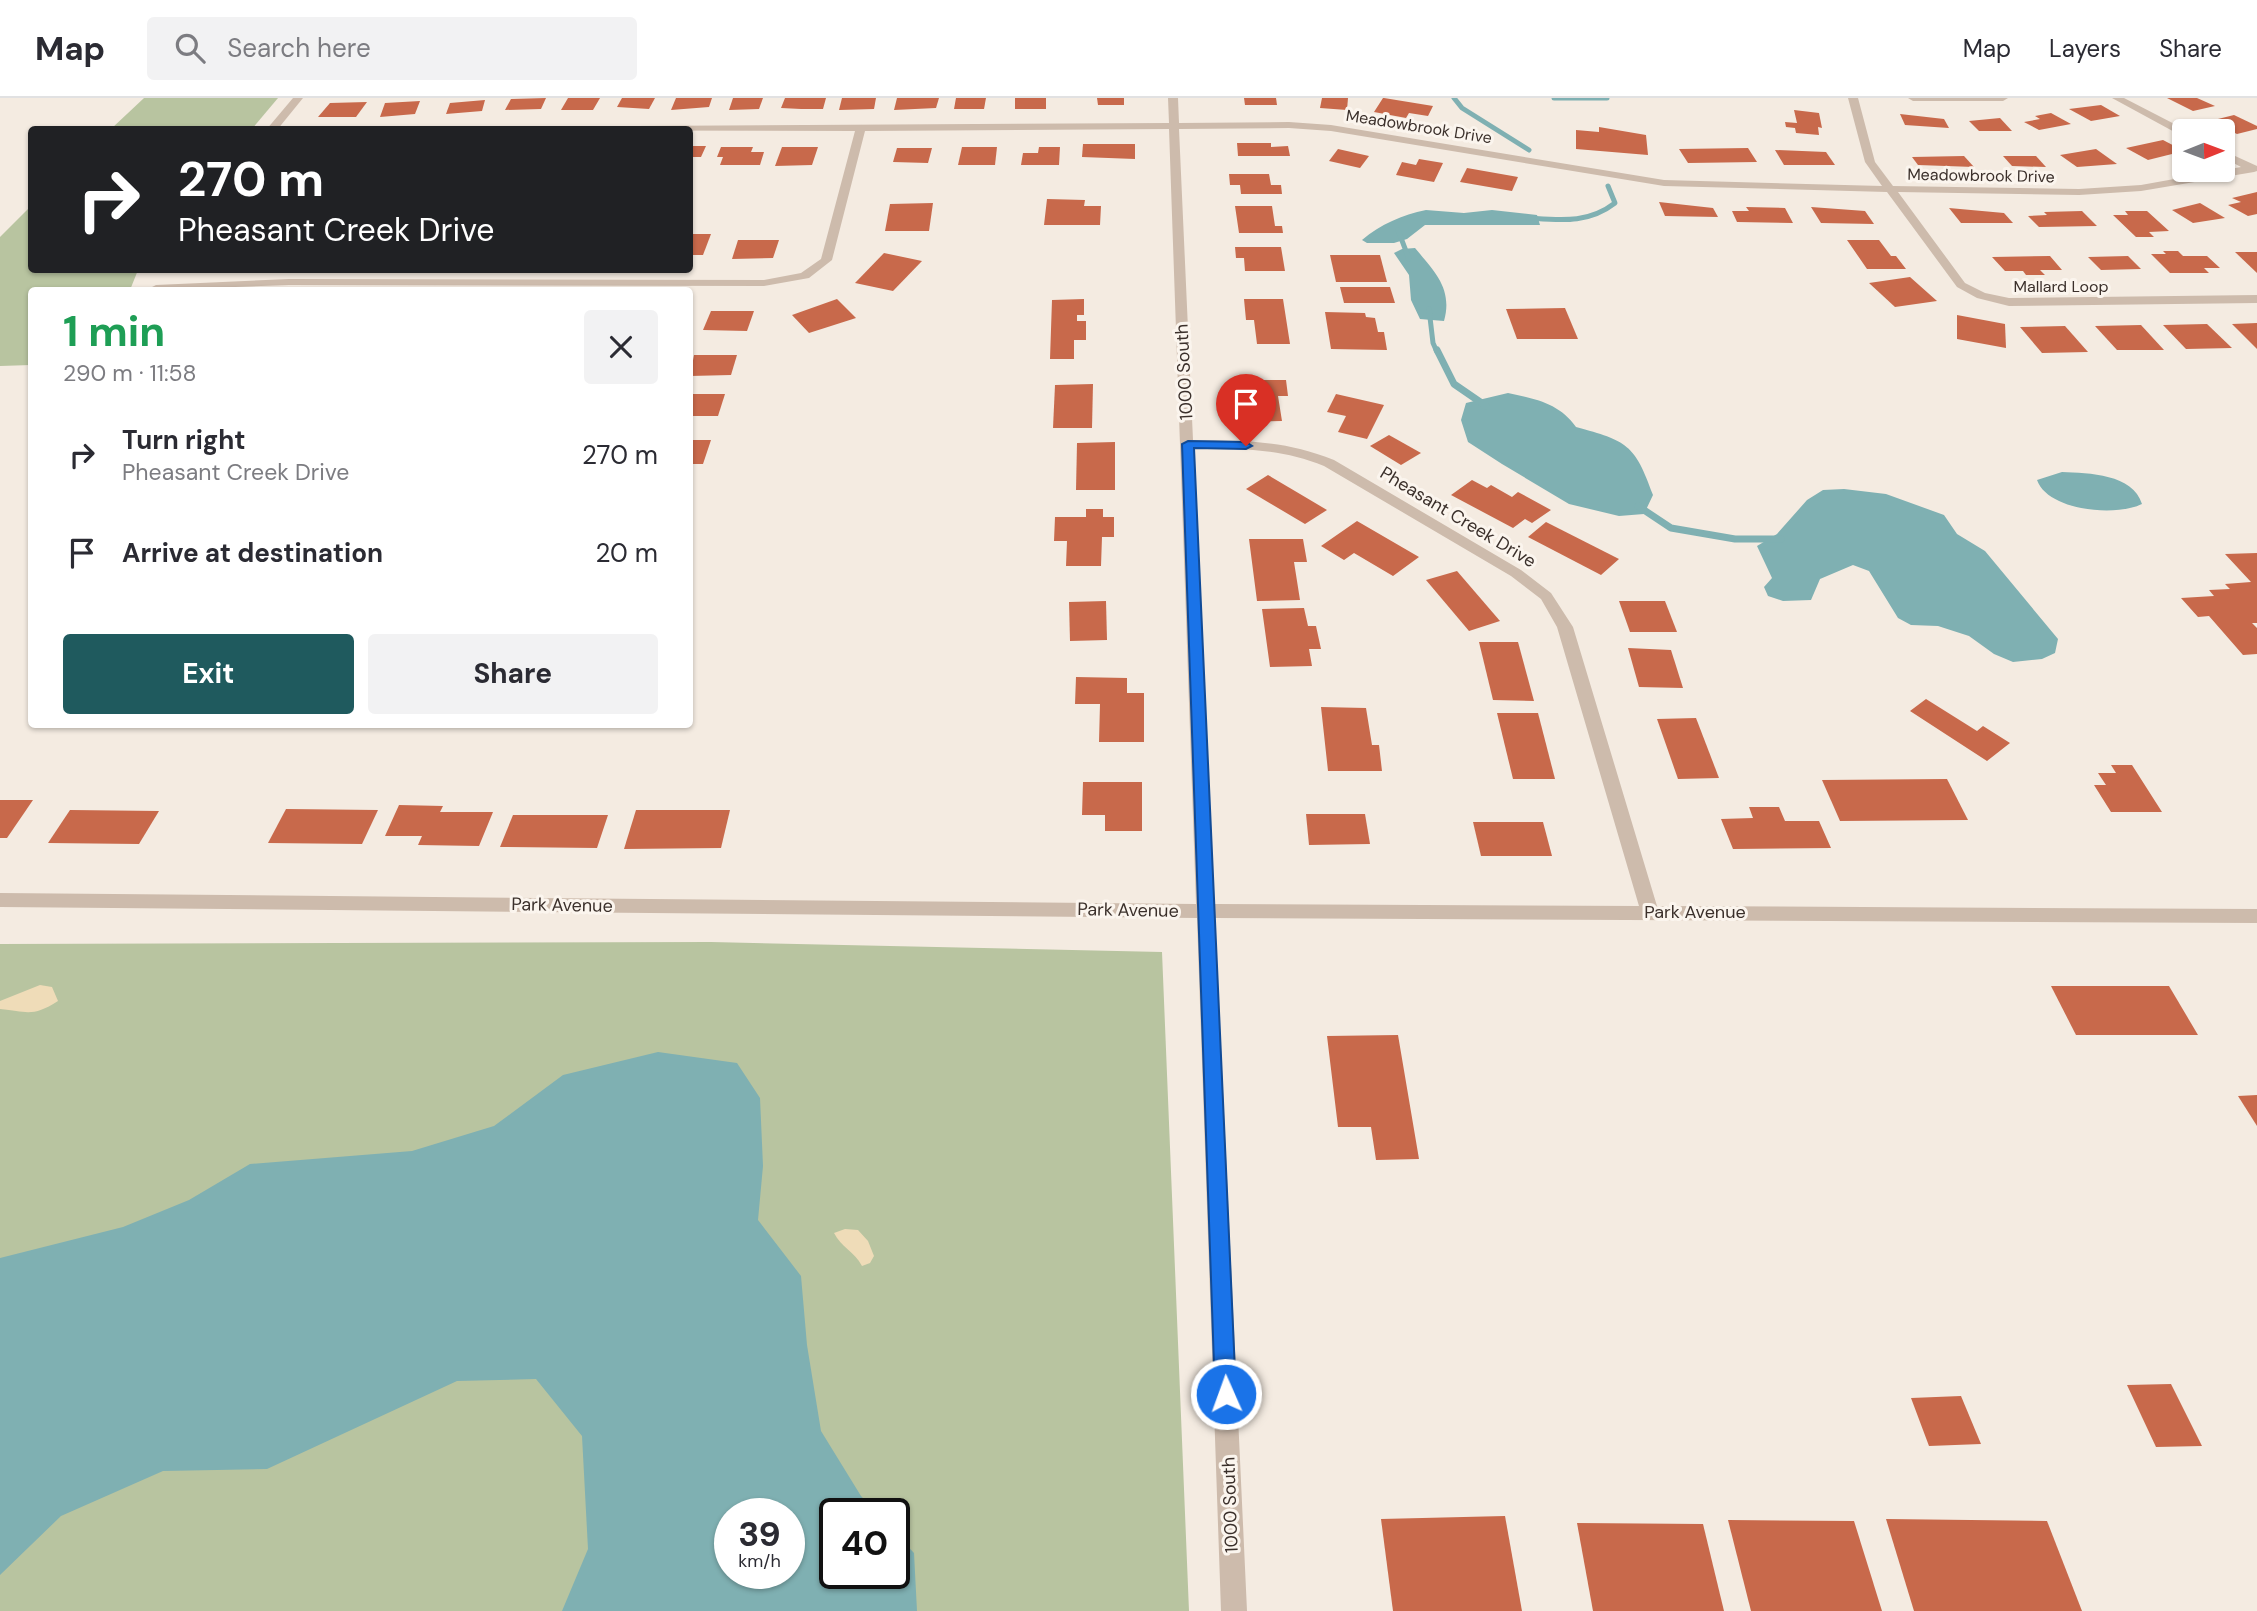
<!DOCTYPE html>
<html lang="en">
<head>
<meta charset="utf-8">
<style>
  :root { --surface:#fff; --page:#f2f2f3; --text:#2b2b33; --muted:#7c7c81; --line:#e1e1e2; --accent:#1f5a5e }
  body { margin:0; font-family:"DM Sans",sans-serif; background:var(--page); color:var(--text); height:100vh; display:flex; flex-direction:column; font-size:26px; white-space:nowrap }
  * { box-sizing:border-box; margin:0 }
  p { font-size:23px; color:var(--muted) }
  .icon { flex:none; width:38px; height:38px; fill:none; stroke:currentColor; stroke-width:2; stroke-linecap:round; stroke-linejoin:round }
  .map { position:relative; flex:1; overflow:hidden }
  .drawer { position:absolute; left:28px; top:189px; width:665px; height:441px; display:flex; flex-direction:column; background:var(--surface); border-radius:7px; box-shadow:0 2px 5px #0004 }
  .drawer>* { flex:none }
  .banner { position:absolute; left:28px; top:28px; width:665px; height:147px; border-radius:7px; box-shadow:0 2px 5px #0004; background:#202124; color:#fff; overflow:hidden }
  .needle { width:46px; rotate:89deg }
  .tools { position:absolute; left:2172px; top:21px; display:grid; gap:14px }
  .tools a { display:grid; place-items:center; width:63px; height:63px; border-radius:7px; background:var(--surface); box-shadow:0 2px 5px #0004; font-size:35px }
  .speed { position:absolute; left:714px; top:1400px; display:flex; gap:14px; font-size:35px; font-weight:700; text-align:center }
  .speed>* { display:grid; place-content:center; width:91px; height:91px; border-radius:50%; background:var(--surface); box-shadow:0 2px 5px #0004; line-height:1 }
  .speed small { font-size:18px; font-weight:400 }
  .speed .limit { border:4px solid #111; border-radius:10px; background:#fff; color:#111 }
  .pin { position:absolute; display:grid; place-items:center; width:60px; height:60px; color:#fff; margin:-72px -30px; border-radius:50% 50% 50% 0; rotate:-45deg; box-shadow:0 0 7px #0007 }
  .pin .icon { rotate:45deg }
  .me { position:absolute; width:77px; margin:-38px; rotate:358deg; stroke-linejoin:round; filter:drop-shadow(0 0 5px #0008) }
  .turn { display:flex; align-items:center; gap:24px; height:147px; padding:0 35px; font-size:32px }
  .turn .icon { width:91px; height:91px; stroke-width:2.5 }
  .turn b { display:block; font-size:49px; line-height:60px }
  .round { display:grid; place-items:center; flex:none; width:74px; height:74px; border-radius:7px; background:var(--page) }
  .headline { display:flex; align-items:center; justify-content:space-between; height:119px; padding:0 35px }
  h1 { font-size:42px; font-weight:700; line-height:52px; color:#1e9e55 }
  .action { display:flex; gap:14px; margin-top:auto; padding:14px 35px }
  .action a { flex:1; height:80px; border-radius:7px; background:var(--accent); color:#fff; font-size:28px; font-weight:700; line-height:80px; text-align:center }
  .action a+a { background:var(--page); color:var(--text) }
  ul { padding:0; list-style:none }
  li { display:flex; align-items:center; gap:21px; height:98px; padding:0 35px }
  li div { flex:1 }
  li b { display:block; font-size:26px }
  li em { font-style:normal }
  header { display:flex; align-items:center; gap:42px; box-sizing:border-box; height:98px; padding:0 35px; background:var(--surface); border-bottom:2px solid var(--line) }
  header strong { font-size:33px }
  nav { display:flex; gap:38px; margin-inline-start:auto; font-size:24px }
  .search { width:490px; height:63px; background:var(--page); display:flex; align-items:center; gap:18px; box-sizing:border-box; padding:0 24px; border-radius:7px; color:var(--muted); font-size:26px }
  .map>svg:first-child { display:block }
</style>
</head>
<body>
<header>
<strong>Map</strong>
<div class="search"><svg class="icon" aria-label="search" viewBox="0 0 24 24"><circle cx="10" cy="10" r="6"/><path d="M15 15l6 6"/></svg>Search here</div>
<nav><a>Map</a><a>Layers</a><a>Share</a></nav>
</header>
<div class="map">
<svg width="2257" height="1513" viewBox="0 0 2257 1513">
  <rect width="100%" height="100%" fill="#f4ebe1"/>
  <!-- green -->
  <g fill="#b8c4a0" fill-rule="evenodd">
    <path d="M144 0H278L252 31H111Z"/>
    <path d="M31 108 32 172H138L130 192H32L31 267 0 268V139Z"/>
    <path d="M711 844 1162 854 1189 1513H0V846ZM730 1416H789V1475H730ZM835 1416H894V1475H835Z"/>
  </g>
  <!-- sand -->
  <g fill="#efdcb8">
    <path d="M40 887 52 889 58 903C33 919 28 914 0 911V903Z"/>
    <path d="M845 1131 858 1132 868 1143 874 1158 870 1165 862 1168C854 1153 841 1149 834 1135Z"/>
  </g>
  <!-- water -->
  <g fill="#7fb0b2" fill-rule="evenodd">
    <path d="M1426 112 1464 115 1492 112 1537 117 1540 127H1425L1407 141 1394 145H1367L1362 142C1381 126 1402 117 1426 112Z"/>
    <path d="M1415 150C1435 174 1453 191 1444 223L1420 221 1411 202 1409 177 1394 155 1402 151Z"/>
    <path d="M1508 295C1535 301 1559 305 1576 329 1627 343 1635 346 1653 397L1644 416 1619 418 1569 406 1502 366 1468 344 1461 322 1466 305Z"/>
    <path d="M2062 374C2089 375 2133 376 2142 406 2116 419 2048 413 2037 382Z"/>
    <path d="M1844 391 1886 396 1944 417 1957 436 1985 453 2058 541 2055 555 2042 561 2013 564 1994 556 1969 538 1938 528 1911 527 1898 520 1869 473 1853 467 1820 481 1811 502 1783 503 1768 498 1764 489 1772 480 1757 448 1777 436 1807 402 1823 392Z"/>
    <path d="M658 954 737 965 760 1000 763 1068 758 1122 801 1178 807 1247 821 1333 861 1398 878 1416H835V1475H894V1434L914 1455 917 1513H562L588 1451 582 1338 536 1281 457 1283 267 1371 163 1373 61 1418 0 1477V1160L123 1129 189 1102 250 1066 412 1053 494 1028 563 977ZM730 1416H789V1475H730Z"/>
  </g>
  <g fill="none" stroke-linecap="round" stroke-linejoin="round">
    <!-- stream-far1 -->
    <g stroke="#7fb0b2" stroke-width="5">
      <path d="M1454 0 1462 10 1529 52"/>
      <path d="M1554 0H1607"/>
      <path d="M1528 120C1560 122 1588 126 1615 105L1608 88"/>
      <path d="M1398 132 1409 161"/>
      <path d="M1429 211 1433 245 1437 254"/>
    </g>
    <!-- stream -->
    <g stroke="#7fb0b2" stroke-width="7">
      <path d="M1437 252 1454 286 1486 308"/>
      <path d="M1638 408 1671 430 1735 441H1781"/>
    </g>
  </g>
  <!-- building -->
  <g fill="#c8694b">
    <path d="M546 0 541 11 505 12 511 1Z"/>
    <path d="M568 0H600L593 12H561Z"/>
    <path d="M622 0H655L649 11 617 9Z"/>
    <path d="M676 0H712L709 9 671 12Z"/>
    <path d="M733 0H763L759 11 729 12Z"/>
    <path d="M785 0H826L823 11H801L781 10Z"/>
    <path d="M842 0H876L874 11 839 12Z"/>
    <path d="M897 0H939L936 10 894 12Z"/>
    <path d="M956 0H986L984 11H954Z"/>
    <rect x="1015" y="0" width="31" height="11"/>
    <path d="M1097 0H1124V7H1098Z"/>
    <path d="M1244 0H1276L1277 7H1245Z"/>
    <path d="M1322 0H1348L1347 12 1320 10Z"/>
    <path d="M1383 0H1384L1433 8 1428 18 1409 15 1406 20 1374 14Z"/>
    <path d="M2167 0H2197L2215 8 2193 13Z"/>
    <path d="M485 2 482 13 446 16 450 5Z"/>
    <path d="M420 3 415 16 380 19 385 5Z"/>
    <path d="M367 4 356 19H318L330 5Z"/>
    <path d="M2101 7 2120 18 2091 23 2069 11Z"/>
    <path d="M1794 12 1819 15 1822 30 1818 29 1819 37 1796 35 1795 30 1786 29 1785 24 1797 25Z"/>
    <path d="M2051 15 2071 26 2039 32 2024 24 2040 21 2035 18Z"/>
    <path d="M1900 16 1944 21 1949 30 1905 27Z"/>
    <path d="M2234 17 2257 28V31L2237 36 2210 23Z"/>
    <path d="M2000 20 2012 33H1979L1969 23Z"/>
    <path d="M1599 29 1646 37 1648 57 1576 51V32L1599 34Z"/>
    <path d="M2163 42 2184 53 2148 62 2126 50Z"/>
    <path d="M1237 45H1271V49L1288 48 1290 58H1238Z"/>
    <path d="M1083 46H1135V61L1082 59Z"/>
    <path d="M690 48H706L701 59H690Z"/>
    <path d="M721 49H753L751 54H764L760 67H720L723 59H717Z"/>
    <path d="M782 49H818L812 67 775 68Z"/>
    <path d="M962 49H997L995 67H958Z"/>
    <path d="M1039 49H1060L1059 67H1021L1023 55H1038Z"/>
    <path d="M897 50H932L928 65 893 64Z"/>
    <path d="M1748 50 1757 64 1688 65 1679 51Z"/>
    <path d="M1338 51 1369 58 1360 70 1329 63Z"/>
    <path d="M2096 51 2117 66 2077 69 2060 57Z"/>
    <path d="M1775 52 1826 54 1835 67H1784Z"/>
    <path d="M1964 58 1974 69 1918 67 1912 59Z"/>
    <path d="M2003 58H2036L2046 69 2012 68Z"/>
    <path d="M1419 61 1443 65 1434 84 1396 77 1402 64 1416 67Z"/>
    <path d="M1467 70 1518 79 1512 93 1460 84Z"/>
    <path d="M1229 76H1269L1271 87H1281L1282 96H1241L1240 87H1230Z"/>
    <path d="M2257 94V116L2248 118 2228 107 2241 104 2232 100Z"/>
    <path d="M1047 101 1085 102 1084 108H1101L1100 127H1044Z"/>
    <path d="M1659 104 1713 110 1718 119 1665 118Z"/>
    <path d="M933 105 929 133H885L890 106Z"/>
    <path d="M2200 105 2225 120 2193 125 2172 112Z"/>
    <path d="M1235 108H1272L1275 128H1282L1283 135H1239Z"/>
    <path d="M1746 109 1785 110 1793 125 1737 124 1732 113H1749Z"/>
    <path d="M1811 109 1865 113 1874 126 1821 125Z"/>
    <path d="M1949 110 2004 115 2013 125H1961Z"/>
    <path d="M2082 113 2097 128 2039 129 2028 118 2047 117 2044 114Z"/>
    <path d="M2125 113H2147L2169 133 2149 134 2154 139H2136L2113 117H2128Z"/>
    <path d="M690 136H711L703 157H690Z"/>
    <path d="M738 142H779L773 160 732 161Z"/>
    <path d="M1847 142H1879L1891 158H1896L1906 171H1867Z"/>
    <path d="M1235 149H1281L1285 173H1245L1244 160H1236Z"/>
    <path d="M2163 153H2178L2183 158H2207L2220 170H2204L2209 175H2170L2151 156H2166Z"/>
    <path d="M2235 154H2257V175Z"/>
    <path d="M884 155 922 163 893 193 855 185Z"/>
    <path d="M1330 157H1380L1387 184H1336Z"/>
    <path d="M2050 158 2062 172H2040L2045 177H2026L2023 173H2005L1992 159Z"/>
    <path d="M2128 158 2141 171 2101 172 2088 159Z"/>
    <path d="M1910 179 1937 203 1895 209 1869 185Z"/>
    <path d="M1340 189H1390L1395 205H1344Z"/>
    <path d="M837 201 856 220 809 235 792 217Z"/>
    <path d="M1084 201V217H1077V223H1086V242H1074V261H1050L1052 202Z"/>
    <path d="M1244 201H1283L1290 246H1257L1254 222H1246Z"/>
    <path d="M1565 210 1578 241H1517L1506 211Z"/>
    <path d="M711 213H754L747 233 703 232Z"/>
    <path d="M1325 214 1365 215 1366 219 1375 220 1378 234H1384L1387 252 1331 251Z"/>
    <path d="M1957 217 2005 226 2006 250 1957 241Z"/>
    <path d="M2257 225V251L2232 226Z"/>
    <path d="M2207 226 2232 250 2186 251 2163 227Z"/>
    <path d="M2141 227 2164 252H2117L2095 228Z"/>
    <path d="M2065 228 2088 254 2042 255 2020 229Z"/>
    <path d="M694 257H737L731 277 690 278Z"/>
    <path d="M1242 282H1286L1288 298H1278L1282 323 1247 324Z"/>
    <path d="M1093 286 1092 330H1053L1055 287Z"/>
    <path d="M690 296H725L718 318H690Z"/>
    <path d="M1336 296 1384 307 1367 341 1338 334 1346 318 1327 314Z"/>
    <path d="M1389 337 1421 355 1401 367 1370 348Z"/>
    <path d="M690 342H711L703 366H690Z"/>
    <path d="M1115 344V392H1076L1077 345Z"/>
    <path d="M1268 377 1327 412 1305 426 1246 391Z"/>
    <path d="M1472 382 1487 390 1491 387 1512 399 1518 394 1551 412 1532 425 1525 421 1513 430 1451 397Z"/>
    <path d="M1086 411H1103V419H1114V439H1102L1101 468H1066L1067 443H1054L1055 419H1086Z"/>
    <path d="M1357 423 1419 459 1393 478 1354 455 1344 462 1321 448Z"/>
    <path d="M1546 424 1619 461 1601 477 1528 439Z"/>
    <path d="M1249 441H1303L1307 464H1294L1300 502 1257 503Z"/>
    <path d="M2257 455V525H2252L2257 530V556L2243 557 2209 518 2198 519 2181 500 2214 498 2209 492 2230 491 2225 486 2251 484 2225 456Z"/>
    <path d="M1457 473 1500 523 1469 533 1426 482Z"/>
    <path d="M1106 503 1107 542 1070 543 1069 504Z"/>
    <path d="M1619 503H1665L1677 534H1630Z"/>
    <path d="M1304 510 1308 528H1316L1321 551H1309L1312 568 1270 569 1262 511Z"/>
    <path d="M1479 544H1518L1534 603 1493 602Z"/>
    <path d="M1628 550 1671 552 1683 590 1639 589Z"/>
    <path d="M1076 579 1127 580V595H1144V644H1099L1100 606H1075Z"/>
    <path d="M1926 601 1977 633 1983 628 2010 645 1987 663 1910 613Z"/>
    <path d="M1321 609 1366 610 1372 647H1379L1382 673H1328Z"/>
    <path d="M1497 615H1538L1555 681H1513Z"/>
    <path d="M1696 620 1719 680 1678 681 1657 621Z"/>
    <path d="M2111 667H2132L2162 714H2111L2094 687H2106L2098 675H2116Z"/>
    <path d="M1947 681 1968 722 1840 723 1822 682Z"/>
    <path d="M1083 684H1142V733H1105V717H1082Z"/>
    <path d="M0 702H33L7 740H0Z"/>
    <path d="M399 707 443 708 440 714H493L479 748 418 747 422 738H385Z"/>
    <path d="M1749 709H1779L1785 723H1819L1831 750 1733 751 1721 721 1753 720Z"/>
    <path d="M286 711 378 712 362 746 268 745Z"/>
    <path d="M70 712 159 713 139 746 48 745Z"/>
    <path d="M636 712H730L721 750 624 751Z"/>
    <path d="M1306 716H1365L1370 746 1309 747Z"/>
    <path d="M513 717H608L597 750 500 749Z"/>
    <path d="M1473 724H1543L1552 758H1481Z"/>
    <path d="M2051 888H2169L2198 937H2076Z"/>
    <path d="M1398 937 1419 1061 1376 1062 1371 1029H1338L1327 938Z"/>
    <path d="M2257 997V1028L2238 998Z"/>
    <path d="M2171 1286 2202 1348 2156 1349 2127 1287Z"/>
    <path d="M1961 1298 1981 1346 1929 1348 1911 1300Z"/>
    <path d="M1505 1418 1522 1513H1393L1381 1421Z"/>
    <path d="M1886 1421 2047 1423 2082 1513H1914Z"/>
    <path d="M1728 1422 1854 1423 1882 1513H1751Z"/>
    <path d="M1577 1425 1703 1426 1724 1513H1593Z"/>
  </g>
  <g fill="none" stroke-linecap="round" stroke-linejoin="round">
    <!-- minor -->
    <g fill="#cdbbac" fill-rule="evenodd">
      <path d="M293 0H303L277 32H266Z"/>
      <path d="M1168 0H1178L1179 25 1289 24 1331 27 1664 82 1882 88 1865 64 1848 0H1858L1875 64 1893 88 2079 91 2141 87 2241 69 2222 59V52L2257 68V73L2254 74 2141 93 2079 97 1898 94 1965 185 1985 195 2009 200 2257 197V205L2009 208 1977 200 1957 189 1887 94 1664 88 1331 33 1289 30 1179 31 1193 342C1246 343 1284 342 1334 362L1521 472 1551 495 1573 529 1657 808 2257 811V825L1215 820 1247 1513H1221L1197 820 0 809V795L1196 806 1169 31 865 33 832 162 809 180 764 188 289 187 152 192 150 190 156 187 289 181 764 182 801 175 821 161 855 33 448 32 453 29 1169 25ZM1194 350C1241 351 1280 350 1324 368L1511 478 1541 501 1557 529 1639 808 1214 806Z"/>
      <path d="M1908 0H2008L2003 3H1913Z"/>
      <path d="M2112 0H2124L2188 33H2184V38L2180 37Z"/>
    </g>
  </g>
  <!-- route -->
  <path fill="#1a73e8" stroke="#114b97" stroke-width="2" d="M1188 343 1246 344 1252 348 1246 351 1194 350 1236 1296 1233 1303 1226 1306 1218 1303 1215 1296 1182 346Z"/>
  <g text-anchor="middle" stroke-width="6" stroke-linejoin="round" paint-order="stroke">
    <!-- far-street labels -->
    <g font-size="16" fill="#3b302b" stroke="#fbf5ee">
      <text transform="translate(1419 28) rotate(9)" y="6">Meadowbrook Drive</text>
      <text transform="translate(1981 77) rotate(1)" y="6">Meadowbrook Drive</text>
      <text x="2061" y="194">Mallard Loop</text>
    </g>
    <!-- street labels -->
    <g font-size="18" fill="#3b302b" stroke="#fbf5ee">
      <text transform="translate(1184 274) rotate(-93)" y="6">1000 South</text>
      <text transform="translate(1458 419) rotate(31)" y="6">Pheasant Creek Drive</text>
      <text transform="translate(562 807) rotate(1)" y="6">Park Avenue</text>
      <text transform="translate(1128 812) rotate(1)" y="6">Park Avenue</text>
      <text x="1695" y="820">Park Avenue</text>
      <text transform="translate(1230 1407) rotate(-92)" y="6">1000 South</text>
    </g>
  </g>
</svg>
<div class="tools">
<a><svg class="needle" viewBox="-14 -14 28 28"><path d="M0-13l5 13h-10z" fill="#e53935"/><path d="M0 13l5-13h-10z" fill="#7c7c81"/></svg></a>
</div>
<div class="speed"><div>39<small>km/h</small></div><div class="limit">40</div></div>
<div class="pin" style="left:1246px;top:348px;background:#d93025"><svg class="icon" aria-label="arrive" viewBox="0 0 24 24"><path d="M6 21V4h12l-3 4 3 4H6"/></svg></div>
<svg class="me" style="left:1226px;top:1296px" viewBox="-20 -20 40 40"><circle r="17" fill="#1a73e8" stroke="#fff" stroke-width="3"/><path d="M0-11L8 9 0 5-8 9z" fill="#fff"/></svg>
<div class="banner">
<div class="turn"><svg class="icon" aria-label="right" viewBox="0 0 24 24"><path d="M7 20v-9h11M14 6l5 5-5 5"/></svg><div><b>270 m</b>Pheasant Creek Drive</div></div>
</div>
<section class="drawer">
<div class="headline"><div><h1>1 min</h1><p>290 m · 11:58</p></div><a class="round"><svg class="icon" aria-label="close" viewBox="0 0 24 24"><path d="M6 6l12 12M18 6L6 18"/></svg></a></div>
<ul>
<li><svg class="icon" aria-label="right" viewBox="0 0 24 24"><path d="M7 20v-9h11M14 6l5 5-5 5"/></svg><div><b>Turn right</b><p>Pheasant Creek Drive</p></div><em>270 m</em></li>
<li><svg class="icon" aria-label="arrive" viewBox="0 0 24 24"><path d="M6 21V4h12l-3 4 3 4H6"/></svg><div><b>Arrive at destination</b></div><em>20 m</em></li>
</ul>
<div class="action"><a>Exit</a><a>Share</a></div>
</section>
</div>
</body>
</html>
